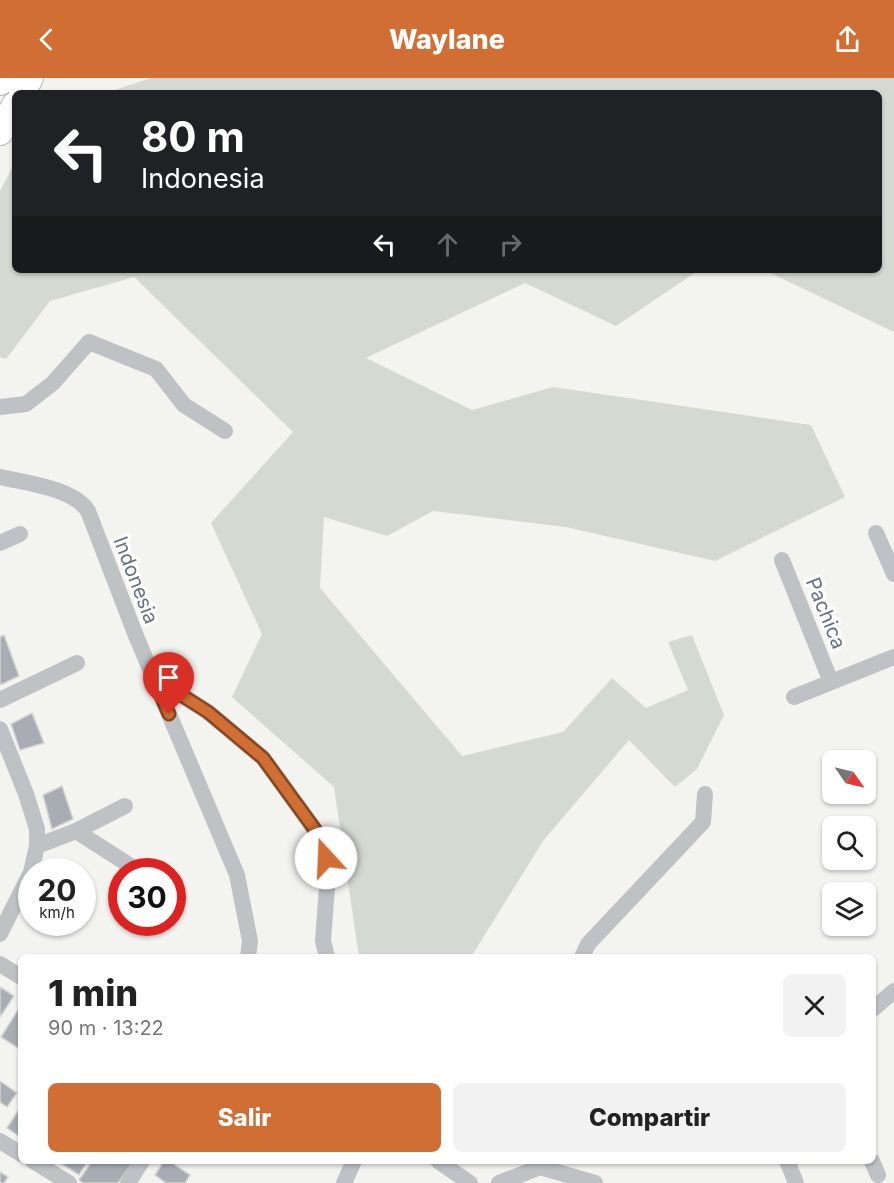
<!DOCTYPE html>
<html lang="es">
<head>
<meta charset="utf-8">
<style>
  :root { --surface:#fff; --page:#f2f2f2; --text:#222; --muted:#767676; --accent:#d06e33 }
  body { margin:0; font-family:Inter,sans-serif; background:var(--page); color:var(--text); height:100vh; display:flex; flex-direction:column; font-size:22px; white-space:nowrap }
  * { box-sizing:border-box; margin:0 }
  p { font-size:20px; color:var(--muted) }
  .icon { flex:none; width:33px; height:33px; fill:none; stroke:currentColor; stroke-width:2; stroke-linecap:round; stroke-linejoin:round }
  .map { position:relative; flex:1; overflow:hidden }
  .side { position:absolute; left:18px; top:876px; width:858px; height:210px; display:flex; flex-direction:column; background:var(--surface); border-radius:9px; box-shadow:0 2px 4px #0004 }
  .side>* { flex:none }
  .banner { position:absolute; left:12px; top:12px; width:870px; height:183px; border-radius:9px; box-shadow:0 2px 4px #0004; background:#202124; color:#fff; overflow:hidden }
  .needle { width:39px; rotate:124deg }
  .fabs { position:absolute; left:822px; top:672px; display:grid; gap:12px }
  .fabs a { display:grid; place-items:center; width:54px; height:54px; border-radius:9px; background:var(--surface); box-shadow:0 2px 4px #0004; font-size:30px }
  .speed { position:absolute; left:18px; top:780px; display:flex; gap:12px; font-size:30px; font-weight:700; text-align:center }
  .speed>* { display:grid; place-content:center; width:78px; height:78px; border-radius:50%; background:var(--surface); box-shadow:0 2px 4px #0004; line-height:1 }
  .speed small { font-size:15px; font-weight:400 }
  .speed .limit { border:9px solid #d22; background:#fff; color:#111 }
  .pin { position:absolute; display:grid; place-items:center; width:51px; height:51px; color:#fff; margin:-62px -26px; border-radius:50% 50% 50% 0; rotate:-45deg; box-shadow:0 0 6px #0007 }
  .pin .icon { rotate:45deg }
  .me { position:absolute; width:66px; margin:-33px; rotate:340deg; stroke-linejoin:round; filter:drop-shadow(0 0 4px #0008) }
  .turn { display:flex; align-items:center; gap:21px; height:126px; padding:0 30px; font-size:27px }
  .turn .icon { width:78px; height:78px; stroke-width:2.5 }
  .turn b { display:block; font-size:42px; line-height:51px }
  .lanes { display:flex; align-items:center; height:57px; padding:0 30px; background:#0003; justify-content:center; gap:30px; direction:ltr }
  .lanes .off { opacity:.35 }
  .round { display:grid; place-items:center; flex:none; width:63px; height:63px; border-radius:9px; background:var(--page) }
  .summary { display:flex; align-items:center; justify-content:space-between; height:102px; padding:0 30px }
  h1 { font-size:36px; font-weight:800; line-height:45px }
  .action { display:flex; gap:12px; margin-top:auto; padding:12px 30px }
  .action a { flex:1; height:69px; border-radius:9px; background:var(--accent); color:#fff; font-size:24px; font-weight:800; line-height:69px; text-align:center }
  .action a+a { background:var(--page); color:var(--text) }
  header { display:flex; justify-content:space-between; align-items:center; height:78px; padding:0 30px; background:var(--accent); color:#fff; font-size:27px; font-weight:800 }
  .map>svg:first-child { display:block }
</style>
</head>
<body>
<header><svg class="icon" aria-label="back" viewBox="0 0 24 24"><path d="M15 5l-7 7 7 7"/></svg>Waylane<svg class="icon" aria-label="share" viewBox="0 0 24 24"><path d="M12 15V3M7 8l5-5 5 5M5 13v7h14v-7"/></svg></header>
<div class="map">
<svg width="894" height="1105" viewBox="0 0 894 1105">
  <rect width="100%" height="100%" fill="#f3f3f0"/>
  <!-- green -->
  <g fill="#d4dad1">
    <path d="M151 0H894V254L764 192H879V15H106Z"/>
    <path d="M15 84V192H699L616 248 525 205 366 280 472 332 553 309 811 347 845 419 715 483 566 449 433 433 387 458 324 439 320 510 462 678 563 654 612 600 646 630 688 612 668 564 692 557 724 637 697 691 675 709 629 662 543 763 471 879H359L334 709 232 619 262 556 211 445 293 354 134 199 50 223 6 281 0 279V113Z"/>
  </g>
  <!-- building -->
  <g fill="#a8adb3" stroke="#d4d5d3" stroke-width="1.5">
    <path d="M4 557 19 598 0 607V559Z"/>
    <path d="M32 635 44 665 20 672 11 646Z"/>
    <path d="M62 708 73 741 52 751 43 717Z"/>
    <path d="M0 909 14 918 0 939Z"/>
    <path d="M21 927V966L18 970 1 959Z"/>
    <path d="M0 1003 17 1015 7 1029 0 1024Z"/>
    <path d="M21 1028V1055L19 1058 7 1050Z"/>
    <path d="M57 1083H88L79 1097Z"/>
    <path d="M92 1083H131L133 1084 118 1105H83L79 1102Z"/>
    <path d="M164 1083H169L190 1097 185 1105H166L155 1097Z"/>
    <path d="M0 1094 8 1099 4 1105H0Z"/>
  </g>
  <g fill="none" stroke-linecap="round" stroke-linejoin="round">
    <!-- primary casing -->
    <g stroke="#b3b6b9" stroke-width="28">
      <g id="primary">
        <path d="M0 4 2 0"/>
        <path d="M22 15 30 0"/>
        <path d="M0 54 15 27"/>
      </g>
    </g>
    <!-- street -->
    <g stroke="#bfc2c5" stroke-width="16">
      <path d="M0 329 26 326 53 305 89 264 156 291 184 327 225 353"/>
      <path d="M0 399C26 405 73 410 88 433L136 558 237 797 250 863 248 879"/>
      <path d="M876 455 894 496"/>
      <path d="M0 465 20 456"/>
      <path d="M782 482 831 604"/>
      <path d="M153 599 208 634 263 680 324 764 328 796 323 863 327 879"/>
      <path d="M794 619 894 579"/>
      <path d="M0 622 77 585"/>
      <path d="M0 651 26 716 37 751V768L31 794 0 856"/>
      <path d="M76 753 140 794"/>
      <path d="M37 768 76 753 125 728"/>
      <path d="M172 815 176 817"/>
      <path d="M582 879 588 866 703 744 705 716"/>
      <path d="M0 886 21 899"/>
      <path d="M873 931 894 913"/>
      <path d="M0 1063 21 1076"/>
      <path d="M33 1083 69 1105"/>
      <path d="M438 1083 470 1105"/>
      <path d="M539 1083 540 1089 595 1105"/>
      <path d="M787 1083 796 1105"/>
      <path d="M872 1083 878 1097"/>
      <path d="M128 1105 142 1083"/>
      <path d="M344 1105 354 1083"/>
      <path d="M499 1105 540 1089"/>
    </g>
    <!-- primary -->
    <use href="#primary" stroke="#fff" stroke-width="26"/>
  </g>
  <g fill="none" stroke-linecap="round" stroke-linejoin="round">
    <!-- route casing -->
    <g stroke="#874821" stroke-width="15">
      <path id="route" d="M169 636 153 599 208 634 263 680 324 764 326 780"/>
    </g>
    <!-- route -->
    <use href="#route" stroke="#d06e33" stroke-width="10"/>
  </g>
  <g text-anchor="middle" stroke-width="6" stroke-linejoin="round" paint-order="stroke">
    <!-- street labels -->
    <g font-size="20" fill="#65707e" stroke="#fff">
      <text transform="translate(136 502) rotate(69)" y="7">Indonesia</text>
      <text transform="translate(826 535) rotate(68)" y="7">Pachica</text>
    </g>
  </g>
</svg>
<div class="fabs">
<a><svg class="needle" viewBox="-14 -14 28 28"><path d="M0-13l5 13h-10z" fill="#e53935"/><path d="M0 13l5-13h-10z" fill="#767676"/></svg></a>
<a><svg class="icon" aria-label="search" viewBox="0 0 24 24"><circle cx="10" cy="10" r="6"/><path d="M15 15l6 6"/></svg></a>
<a><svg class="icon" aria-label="layers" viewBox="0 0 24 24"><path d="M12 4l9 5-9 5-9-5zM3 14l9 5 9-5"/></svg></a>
</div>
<div class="speed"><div>20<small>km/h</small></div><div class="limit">30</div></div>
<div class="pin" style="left:169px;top:636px;background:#d93025"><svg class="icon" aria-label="arrive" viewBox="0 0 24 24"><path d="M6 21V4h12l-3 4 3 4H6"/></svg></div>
<svg class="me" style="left:326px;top:780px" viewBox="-20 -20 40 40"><circle r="19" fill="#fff"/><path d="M0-13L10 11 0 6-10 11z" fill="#d06e33"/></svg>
<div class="banner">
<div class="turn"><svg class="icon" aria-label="left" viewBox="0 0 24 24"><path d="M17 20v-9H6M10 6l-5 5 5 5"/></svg><div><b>80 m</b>Indonesia</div></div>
<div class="lanes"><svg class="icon" aria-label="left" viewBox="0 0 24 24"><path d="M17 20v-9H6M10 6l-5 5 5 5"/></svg><svg class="icon off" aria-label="ahead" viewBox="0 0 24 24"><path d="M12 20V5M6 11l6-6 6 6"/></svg><svg class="icon off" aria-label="right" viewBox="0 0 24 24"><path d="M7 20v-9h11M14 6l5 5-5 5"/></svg></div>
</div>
<section class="side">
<div class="summary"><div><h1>1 min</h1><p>90 m · 13:22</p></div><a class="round"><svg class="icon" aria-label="close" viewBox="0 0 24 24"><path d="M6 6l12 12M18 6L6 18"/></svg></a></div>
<div class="action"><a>Salir</a><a>Compartir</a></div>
</section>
</div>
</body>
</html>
